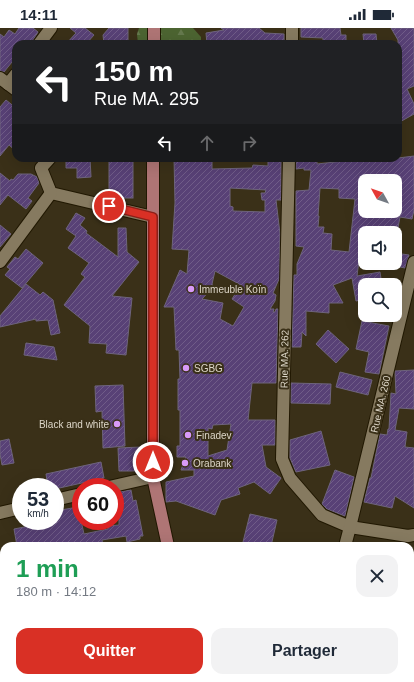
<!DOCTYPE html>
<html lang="fr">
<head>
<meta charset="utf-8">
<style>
  :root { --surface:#fff; --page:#f2f2f3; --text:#1f2937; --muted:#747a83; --accent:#d93025 }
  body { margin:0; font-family:Arial,sans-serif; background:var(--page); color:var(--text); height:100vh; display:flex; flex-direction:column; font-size:15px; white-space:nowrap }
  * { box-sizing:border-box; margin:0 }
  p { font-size:13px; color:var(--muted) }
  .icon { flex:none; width:22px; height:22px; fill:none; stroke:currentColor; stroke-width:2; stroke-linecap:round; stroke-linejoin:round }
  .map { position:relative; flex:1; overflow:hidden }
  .panel { position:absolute; left:0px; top:514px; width:414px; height:140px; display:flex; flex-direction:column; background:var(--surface); border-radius:12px 12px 0 0; box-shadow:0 4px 16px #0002 }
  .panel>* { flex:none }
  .hud { position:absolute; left:12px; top:12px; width:390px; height:122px; border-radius:12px; box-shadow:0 4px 16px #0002; background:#202124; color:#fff; overflow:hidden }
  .needle { width:26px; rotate:310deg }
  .fabs { position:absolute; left:358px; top:146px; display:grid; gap:8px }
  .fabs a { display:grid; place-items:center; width:44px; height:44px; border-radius:8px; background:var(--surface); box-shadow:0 4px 16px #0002; font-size:20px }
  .speed { position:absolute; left:12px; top:450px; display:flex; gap:8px; font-size:20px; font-weight:700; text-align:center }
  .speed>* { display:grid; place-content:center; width:52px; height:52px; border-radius:50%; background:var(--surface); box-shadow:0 4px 16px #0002; line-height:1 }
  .speed small { font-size:10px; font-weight:400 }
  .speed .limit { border:6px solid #d22; background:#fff; color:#111 }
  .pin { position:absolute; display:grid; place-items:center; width:34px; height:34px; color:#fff; margin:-17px; border:2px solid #fff; border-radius:50%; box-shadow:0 1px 4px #0007 }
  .me { position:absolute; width:44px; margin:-22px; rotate:0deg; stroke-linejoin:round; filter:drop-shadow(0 0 3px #0008) }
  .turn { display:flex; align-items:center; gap:14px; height:84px; padding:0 16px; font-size:18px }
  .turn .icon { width:52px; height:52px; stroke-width:2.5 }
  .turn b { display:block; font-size:28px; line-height:34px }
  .lanes { display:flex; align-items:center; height:38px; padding:0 16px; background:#0003; justify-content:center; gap:20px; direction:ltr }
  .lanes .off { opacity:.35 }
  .round { display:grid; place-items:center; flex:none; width:42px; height:42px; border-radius:12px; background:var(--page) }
  .summary { display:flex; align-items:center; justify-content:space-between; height:68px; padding:0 16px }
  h1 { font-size:24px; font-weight:700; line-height:30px; color:#1e9e55 }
  .primary-button { display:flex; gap:8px; margin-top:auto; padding:8px 16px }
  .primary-button a { flex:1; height:46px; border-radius:12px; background:var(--accent); color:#fff; font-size:16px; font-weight:700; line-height:46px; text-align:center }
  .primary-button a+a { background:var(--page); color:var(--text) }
  .status { display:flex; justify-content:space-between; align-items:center; height:28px; padding:0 20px; background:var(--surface); direction:ltr }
  .status svg { height:11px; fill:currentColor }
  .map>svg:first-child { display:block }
</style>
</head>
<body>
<div class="status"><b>14:11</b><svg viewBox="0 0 49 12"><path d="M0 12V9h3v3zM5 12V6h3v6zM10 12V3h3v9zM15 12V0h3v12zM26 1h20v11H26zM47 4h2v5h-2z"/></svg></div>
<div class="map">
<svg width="414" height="654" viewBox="0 0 414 654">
  <defs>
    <pattern id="forest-firs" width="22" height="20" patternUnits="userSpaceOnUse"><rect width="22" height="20" fill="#4c6431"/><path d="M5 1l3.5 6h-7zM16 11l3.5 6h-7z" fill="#65794d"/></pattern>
    <pattern id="building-hatch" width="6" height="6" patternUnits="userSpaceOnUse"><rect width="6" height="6" fill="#584176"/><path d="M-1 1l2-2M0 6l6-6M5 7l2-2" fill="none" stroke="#705c88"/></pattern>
  </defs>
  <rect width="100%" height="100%" fill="#3a3018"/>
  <!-- forest -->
  <path fill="url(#forest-firs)" d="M139 0H193L201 9V16H138L137 6Z"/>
  <!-- building -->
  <g fill="url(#building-hatch)" stroke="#6e647d" fill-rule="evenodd">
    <path d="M19 0H33L38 4 33 12 32 16H16V29L4 44 0 43V6L4 9 9 2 15 6Z"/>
    <path d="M70 0H85L94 7 86 16H66L76 5Z"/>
    <path d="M109 0H128V16H104L103 7Z"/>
    <path d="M221 0H259L265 5 284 6V16H207L206 5 224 2Z"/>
    <path d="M301 0H340L341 7H346V16H323V10L301 9Z"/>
    <path d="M391 0H414V58L407 61 414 76V86L398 95V12Z"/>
    <path d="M363 6H376L377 16H364Z"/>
    <path d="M6 72 16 80V123L9 117 0 128V79Z"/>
    <path d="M414 128V182L412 191 400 189 397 205H385V203L365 201V224H360L357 248 380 244 382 257H365V271L356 273 352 250 333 257 343 275H329V285L306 283V308L302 304 301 319H292L294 247H297V236L304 219 296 218V163L309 162 311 142H304V140L296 141V130H317V136L344 133 345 130H398ZM365 153H395V183H365ZM320 160 339 161V170L355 171 349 224 331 222 332 206 323 205 324 199H318L319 188H318Z"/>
    <path d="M66 130H90L91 149 77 150V140H66Z"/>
    <rect x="109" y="130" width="24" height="40"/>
    <path d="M174 130H212V141L252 140 253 137 268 138V131H281V172H276L280 206 279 251 273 265 276 267 275 273 270 281H274L273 284H275L276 281H278L276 355H252L248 392H275V417H262L266 439 281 450 270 466 254 454 238 460 240 466 221 472 215 487 176 473 166 474V454L194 448V442H181L186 429H177V418H180V382H178V351H180L179 322H176L174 279H164L180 242 187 246 189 222 172 221 175 175ZM230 160 266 162 265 165H261L262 172H265V184L233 183V179L230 178ZM215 243 241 257 232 271 244 279 233 298 220 291 223 275 202 271 213 259 212 256ZM231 396 227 422 208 428V400L212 401 213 397Z"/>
    <path d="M0 145 10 153 11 151 13 152 18 146H31L37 149 39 155 28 170 32 173 26 181 8 167 0 177Z"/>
    <path d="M76 185 85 190 80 197 87 203 86 205 118 229V200H126L127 224 139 234 112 268 132 270 126 327 106 325 107 316 89 315 90 298 64 277 85 249 81 246 89 235 68 220 76 208 66 201Z"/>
    <path d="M0 197 11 206 0 219Z"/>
    <path d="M26 221 43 235 22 260 5 247 10 241 7 239 15 229 18 231Z"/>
    <path d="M395 225 409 227 405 240 395 238Z"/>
    <path d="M395 255 401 256 397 272H395Z"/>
    <path d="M26 256 40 267 43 264 53 272 60 305 51 307 48 292 36 293V291L0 299V288Z"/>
    <path d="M362 293 389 298 379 346 365 344 369 324 356 321Z"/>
    <path d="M328 302 349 321 336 335 316 316Z"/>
    <path d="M26 315 54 319 57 332 24 327Z"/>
    <path d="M414 342V381L399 380 395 402 407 404 405 419 414 420V480L395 468 392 480 364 474 370 450H371L380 406 387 407 388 401H389L391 365 396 366 395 343Z"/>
    <path d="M340 344 372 352 368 367 336 359Z"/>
    <path d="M291 355 331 356 330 376 291 375Z"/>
    <path d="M123 357 125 418 103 420 102 383 96 384 95 358Z"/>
    <path d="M321 403 330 437 296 444 290 430V412Z"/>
    <path d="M9 411 14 435 2 437 0 426V413Z"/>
    <path d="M141 419V443H119L118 420Z"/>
    <path d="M101 434 104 450 55 461V459H48L46 446Z"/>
    <path d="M335 442 354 449 345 488 327 481 322 476Z"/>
    <path d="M131 462 133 473 136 472 143 508H140V511L127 514 126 508 102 512 103 518H17L14 501 55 493V483L78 479 84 506 108 501V498L119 497V464Z"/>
    <path d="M250 486 277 492 271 518H242Z"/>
  </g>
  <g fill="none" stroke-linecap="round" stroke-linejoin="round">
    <!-- minor casing -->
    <g stroke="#211802" stroke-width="14">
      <g id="minor">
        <path d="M39 16 51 0"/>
        <path d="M292 16V0"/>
        <path d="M0 50 16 62"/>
        <path d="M8 56 16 46"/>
        <path d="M50 130 41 140 51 165 153 189"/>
        <path d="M289 130 282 431 290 450 322 487 350 499 408 508 414 507"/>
        <path d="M0 234 51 165"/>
        <path d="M109 459 153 449"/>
        <path d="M55 472 81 466"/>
        <path d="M0 485 21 480"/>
        <path d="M345 518 350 499 414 234"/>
        <path d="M0 628 4 645"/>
        <path d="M303 654 304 650"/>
      </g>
    </g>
    <!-- major casing -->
    <g stroke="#211802" stroke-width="14">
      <g id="major">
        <path d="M154 16V0"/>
        <path d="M153 130V449L168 518"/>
        <path d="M197 650 198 654"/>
      </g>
    </g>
    <!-- minor -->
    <use href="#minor" stroke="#867a60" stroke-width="12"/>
    <!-- major -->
    <use href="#major" stroke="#af7575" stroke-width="12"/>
  </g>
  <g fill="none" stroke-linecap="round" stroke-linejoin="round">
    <!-- route casing -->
    <g stroke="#8d1f18" stroke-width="10">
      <path id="route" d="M109 178 153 189V434"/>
    </g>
    <!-- route -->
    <use href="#route" stroke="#d93025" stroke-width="7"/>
  </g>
  <!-- markers -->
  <g fill="#d89af8" stroke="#3a3018" stroke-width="1.5">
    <circle cx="191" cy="261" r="4"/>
    <circle cx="186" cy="340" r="4"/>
    <circle cx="117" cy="396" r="4"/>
    <circle cx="188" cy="407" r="4"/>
    <circle cx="185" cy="435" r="4"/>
  </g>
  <g text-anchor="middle" stroke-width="4" stroke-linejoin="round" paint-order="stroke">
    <!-- poi labels -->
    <g font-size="10" fill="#ddd6c8" stroke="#3a3018" text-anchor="start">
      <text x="199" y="265">Immeuble Koïn</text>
      <text x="194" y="344">SGBG</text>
      <text x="109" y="400" text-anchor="end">Black and white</text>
      <text x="196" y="411">Finadev</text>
      <text x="193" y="439">Orabank</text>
    </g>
    <!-- street labels -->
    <g font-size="10" fill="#ddd6c8" stroke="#3a3018">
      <text transform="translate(284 331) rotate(-89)" y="4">Rue MA. 262</text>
      <text transform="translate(380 376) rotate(-77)" y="4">Rue MA. 260</text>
    </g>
  </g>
</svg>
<div class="fabs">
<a><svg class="needle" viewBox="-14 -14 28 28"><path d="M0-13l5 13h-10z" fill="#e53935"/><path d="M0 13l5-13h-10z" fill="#747a83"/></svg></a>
<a><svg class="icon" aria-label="sound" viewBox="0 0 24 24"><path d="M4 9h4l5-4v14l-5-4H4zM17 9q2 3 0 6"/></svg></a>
<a><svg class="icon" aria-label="search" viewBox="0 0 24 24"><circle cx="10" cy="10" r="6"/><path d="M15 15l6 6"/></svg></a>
</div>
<div class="speed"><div>53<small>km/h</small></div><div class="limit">60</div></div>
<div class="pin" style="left:109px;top:178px;background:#d93025"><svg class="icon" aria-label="arrive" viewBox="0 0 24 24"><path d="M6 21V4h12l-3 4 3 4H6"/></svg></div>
<svg class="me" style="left:153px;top:434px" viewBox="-20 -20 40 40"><circle r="17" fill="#d93025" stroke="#fff" stroke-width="3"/><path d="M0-11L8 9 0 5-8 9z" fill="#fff"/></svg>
<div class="hud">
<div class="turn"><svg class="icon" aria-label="left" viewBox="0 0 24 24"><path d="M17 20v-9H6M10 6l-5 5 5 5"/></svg><div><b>150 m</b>Rue MA. 295</div></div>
<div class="lanes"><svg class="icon" aria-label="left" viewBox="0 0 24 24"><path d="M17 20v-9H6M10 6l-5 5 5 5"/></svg><svg class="icon off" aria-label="ahead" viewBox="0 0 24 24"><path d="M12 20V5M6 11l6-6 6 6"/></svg><svg class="icon off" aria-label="right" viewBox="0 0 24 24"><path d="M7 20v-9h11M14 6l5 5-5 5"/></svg></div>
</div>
<section class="panel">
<div class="summary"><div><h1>1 min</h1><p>180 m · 14:12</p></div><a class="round"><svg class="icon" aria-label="close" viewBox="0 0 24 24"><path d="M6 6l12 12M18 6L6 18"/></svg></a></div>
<div class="primary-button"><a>Quitter</a><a>Partager</a></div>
</section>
</div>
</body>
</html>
